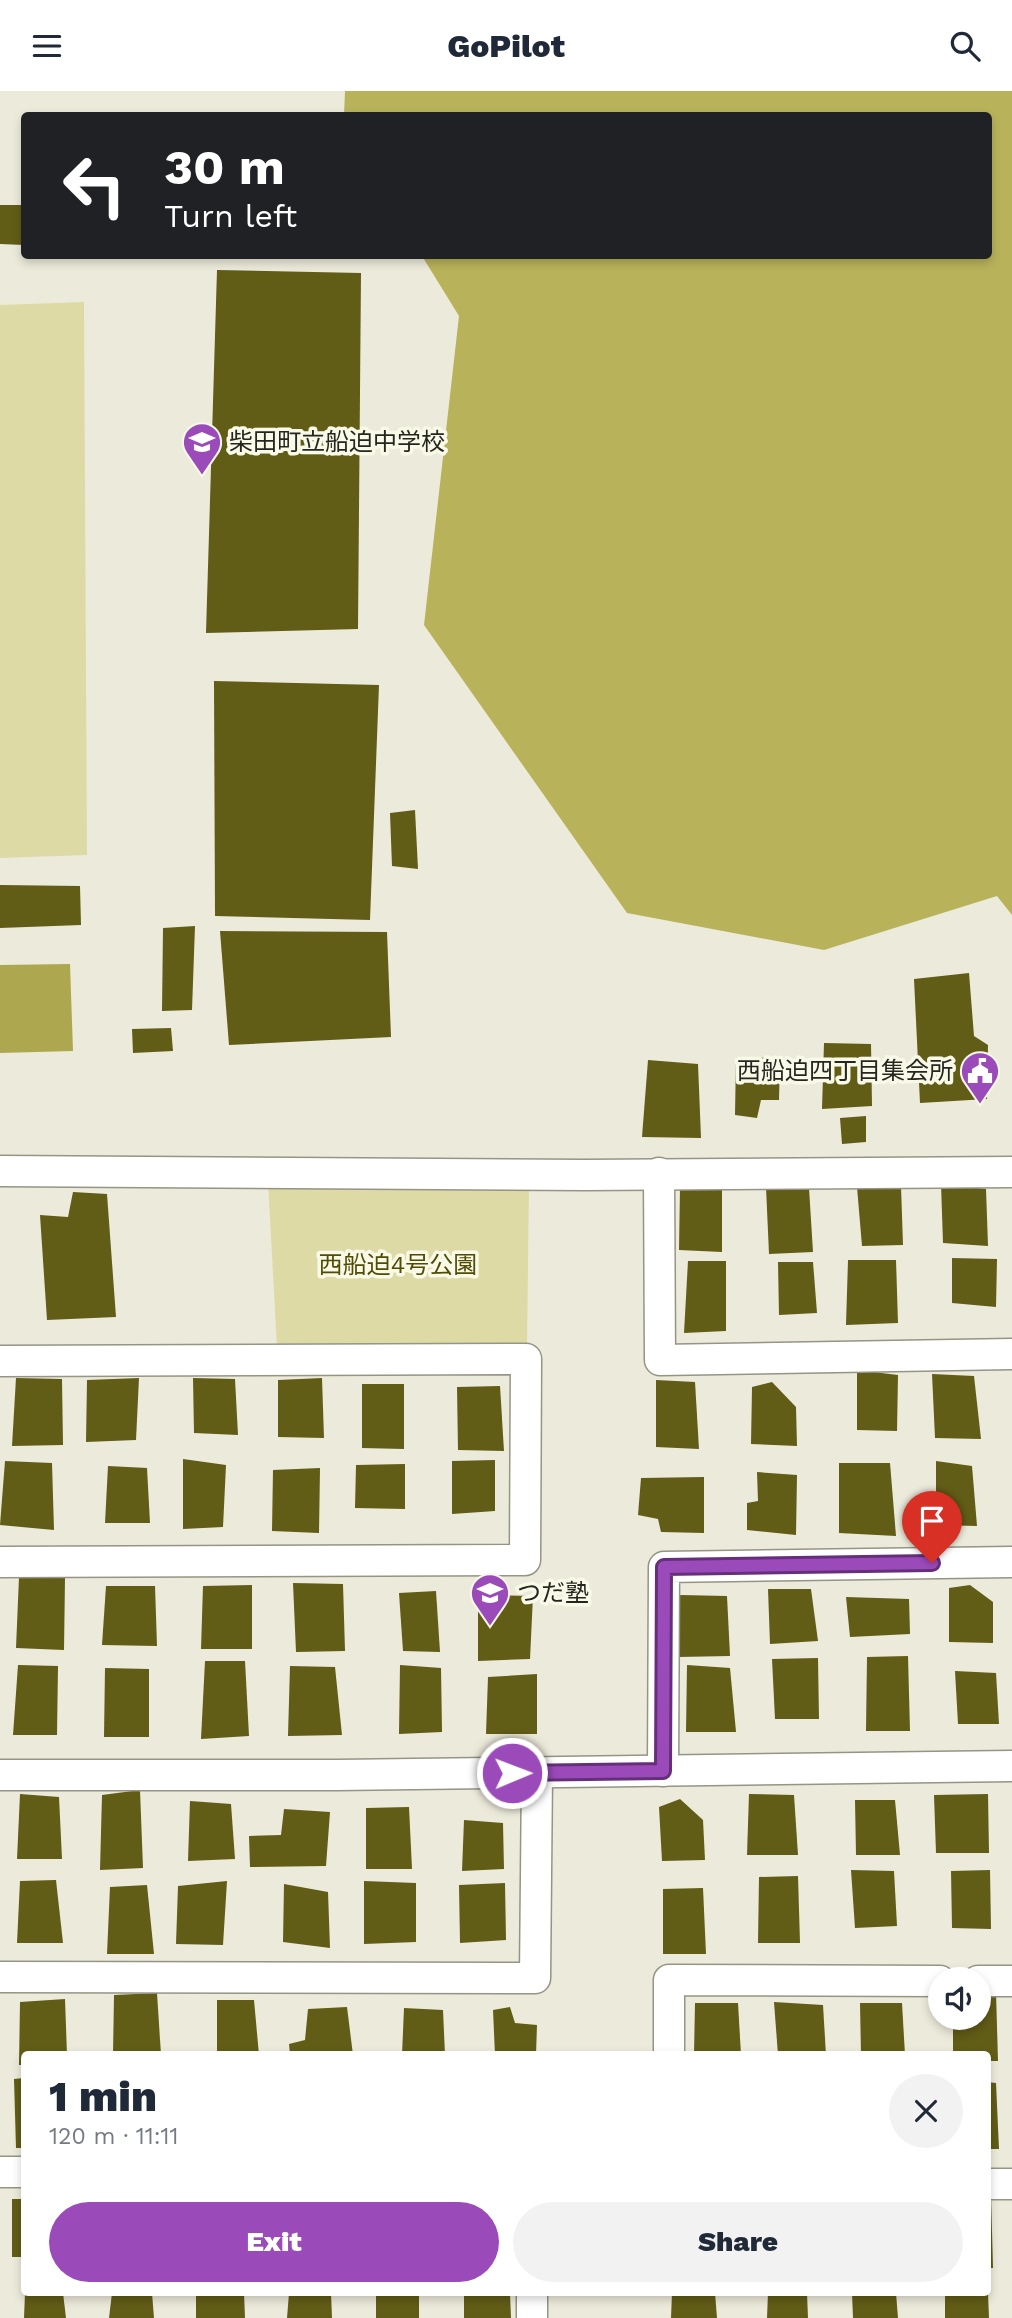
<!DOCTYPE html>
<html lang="en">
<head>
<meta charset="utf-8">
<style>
  :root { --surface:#fff; --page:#f2f2f3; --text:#1f2937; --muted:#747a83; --accent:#9b4aba }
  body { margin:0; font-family:"Work Sans","Noto Sans JP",sans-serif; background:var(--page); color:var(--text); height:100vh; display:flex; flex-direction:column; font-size:26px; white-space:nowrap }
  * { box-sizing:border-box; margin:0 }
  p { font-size:23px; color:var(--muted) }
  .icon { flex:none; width:38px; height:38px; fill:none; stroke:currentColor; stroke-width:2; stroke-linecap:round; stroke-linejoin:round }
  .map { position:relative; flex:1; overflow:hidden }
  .details { position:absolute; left:21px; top:1960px; width:970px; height:245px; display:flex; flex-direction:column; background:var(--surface); border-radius:7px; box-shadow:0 4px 10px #0003 }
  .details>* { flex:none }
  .top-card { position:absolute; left:21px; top:21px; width:971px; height:147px; border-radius:7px; box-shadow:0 4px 10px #0003; background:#202124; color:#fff; overflow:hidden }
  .buttons { position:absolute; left:928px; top:1876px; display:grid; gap:14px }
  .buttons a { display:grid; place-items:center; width:63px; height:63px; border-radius:50%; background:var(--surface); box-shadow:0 4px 10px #0003; font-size:35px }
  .pin { position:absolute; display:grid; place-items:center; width:60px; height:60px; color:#fff; margin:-72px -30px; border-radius:50% 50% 50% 0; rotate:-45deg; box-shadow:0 0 7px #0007 }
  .pin .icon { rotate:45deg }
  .me { position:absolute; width:77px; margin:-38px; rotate:89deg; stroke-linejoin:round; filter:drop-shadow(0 0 5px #0008) }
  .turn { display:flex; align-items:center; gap:24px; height:147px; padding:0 28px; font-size:32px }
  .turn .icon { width:91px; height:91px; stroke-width:2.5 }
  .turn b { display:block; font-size:49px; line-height:60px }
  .round { display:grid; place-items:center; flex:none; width:74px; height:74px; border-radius:37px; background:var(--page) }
  .head { display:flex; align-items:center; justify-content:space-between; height:119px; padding:0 28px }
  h1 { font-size:42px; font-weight:800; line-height:52px }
  .primary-button { display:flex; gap:14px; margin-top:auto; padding:14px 28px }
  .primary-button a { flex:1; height:80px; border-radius:42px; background:var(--accent); color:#fff; font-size:28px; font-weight:800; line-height:80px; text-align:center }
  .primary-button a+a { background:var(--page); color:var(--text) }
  header { display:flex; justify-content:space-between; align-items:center; height:91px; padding:0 28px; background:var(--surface); font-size:32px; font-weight:800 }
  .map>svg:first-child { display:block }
</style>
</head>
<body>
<header><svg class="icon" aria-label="menu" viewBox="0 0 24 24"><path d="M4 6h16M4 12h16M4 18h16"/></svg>GoPilot<svg class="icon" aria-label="search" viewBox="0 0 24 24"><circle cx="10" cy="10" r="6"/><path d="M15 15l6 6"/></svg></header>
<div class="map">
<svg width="1012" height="2227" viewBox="0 0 1012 2227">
  <rect width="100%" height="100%" fill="#ecebdb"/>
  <!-- green -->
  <g fill="#dddaa5">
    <path d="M84 211 87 764 0 767V214Z"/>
    <path d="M268 1090 529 1092 527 1259 277 1257Z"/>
  </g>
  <!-- forest -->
  <path fill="#b8b35a" d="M345 0H1012V824L997 805 824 859 627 822 424 534 459 225 422 165 989 164V24H344Z"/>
  <!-- water -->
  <path fill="#ada84f" d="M70 873 73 960 0 962V874Z"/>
  <!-- building -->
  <g fill="#615c16">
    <path d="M0 114H24V154L0 153Z"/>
    <path d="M217 179 361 182 358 538 206 542Z"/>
    <path d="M214 590 379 594 370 829 215 825Z"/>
    <path d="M415 719 418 778 392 775 390 722Z"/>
    <path d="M0 794 80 795 81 834 0 837Z"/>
    <path d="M195 835 192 919 162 920 163 837Z"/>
    <path d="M220 840 387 841 391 946 229 954Z"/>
    <path d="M969 882 974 945 988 954 987 1008 920 1012 914 888Z"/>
    <path d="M171 937 173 960 133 962 132 938Z"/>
    <path d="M824 952 871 953 872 1015 822 1018Z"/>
    <path d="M736 966 780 967 779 1009H761L757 1027 735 1024Z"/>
    <path d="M648 969 698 973 701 1047 642 1046Z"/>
    <path d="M866 1025V1051L842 1053 840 1027Z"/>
    <path d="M941 1093 986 1098 988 1155 943 1152Z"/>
    <path d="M901 1095 903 1154 862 1155 857 1096Z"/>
    <path d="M766 1096 809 1097 813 1161 769 1163Z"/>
    <path d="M680 1097 722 1098V1161L679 1159Z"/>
    <path d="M73 1101 107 1103 116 1226 47 1229 40 1124 68 1126Z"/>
    <path d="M952 1167 997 1168 996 1216 952 1212Z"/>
    <path d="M848 1169H896L898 1232 846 1234Z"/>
    <path d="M688 1170H726V1240L684 1242Z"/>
    <path d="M778 1171H813L817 1222 779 1224Z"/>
    <path d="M857 1279 898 1284 897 1340 857 1339Z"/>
    <path d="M932 1283 974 1285 981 1348 935 1347Z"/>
    <path d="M16 1287 62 1288 63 1354 12 1355Z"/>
    <path d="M139 1287 136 1349 86 1351 87 1289Z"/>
    <path d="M193 1287 235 1288 238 1344 194 1342Z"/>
    <path d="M322 1287 324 1347 278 1346V1289Z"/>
    <path d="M656 1289 695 1291 699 1358 656 1356Z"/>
    <path d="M772 1291 796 1316 797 1355 751 1353 752 1296Z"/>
    <path d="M362 1293H404V1358L362 1357Z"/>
    <path d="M500 1295 504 1360 458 1359 457 1296Z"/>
    <path d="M183 1368 226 1374 223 1436 183 1438Z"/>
    <path d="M495 1369V1420L452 1423V1370Z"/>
    <path d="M5 1370 52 1372 54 1439 0 1434Z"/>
    <path d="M936 1370 972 1375 977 1435 936 1434Z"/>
    <path d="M839 1372H890L896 1445 839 1442Z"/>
    <path d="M405 1373V1418L355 1417 356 1374Z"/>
    <path d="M108 1375 147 1377 150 1432H105Z"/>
    <path d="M320 1377 319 1442 272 1440 273 1379Z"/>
    <path d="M757 1381 797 1384 796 1444 747 1439V1412L758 1410Z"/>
    <path d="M704 1386V1442L661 1441 658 1428 638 1424 641 1387Z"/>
    <path d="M19 1486 65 1487 64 1559 16 1557Z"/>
    <path d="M293 1492 343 1493 345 1560 296 1561Z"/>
    <path d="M252 1494V1558H201L203 1495Z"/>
    <path d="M970 1494 993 1511V1552L949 1551V1497Z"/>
    <path d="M106 1495H155L157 1555 102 1554Z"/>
    <path d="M768 1498H811L818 1550 770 1553Z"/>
    <path d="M436 1500 440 1561 403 1560 399 1502Z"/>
    <path d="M478 1504 533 1505 530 1568 478 1570Z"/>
    <path d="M680 1504 727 1505 730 1565 678 1566Z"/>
    <path d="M846 1506 909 1508 910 1543 850 1546Z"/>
    <path d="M908 1565 910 1640H866L867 1566Z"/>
    <path d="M818 1567 819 1628H775L772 1568Z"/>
    <path d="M205 1570H245L249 1645 201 1648Z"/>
    <path d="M18 1574 58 1575 57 1644H13Z"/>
    <path d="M400 1574 441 1577 442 1641 399 1643Z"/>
    <path d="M687 1574 730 1577 736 1641H686Z"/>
    <path d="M290 1575 335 1576 342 1644 288 1645Z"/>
    <path d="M105 1577 149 1578V1646H104Z"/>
    <path d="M955 1580 996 1582 999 1633H958Z"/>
    <path d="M537 1583V1643H486L488 1586Z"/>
    <path d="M140 1699 143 1777 100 1779 102 1704Z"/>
    <path d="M20 1703 59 1706 62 1768H17Z"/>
    <path d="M749 1703 794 1704 798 1764H747Z"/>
    <path d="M988 1703 989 1762H936L934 1704Z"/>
    <path d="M680 1708 703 1729 705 1769 662 1770 659 1716Z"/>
    <path d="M855 1709H895L900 1764H856Z"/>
    <path d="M190 1710 231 1713 235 1768 188 1770Z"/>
    <path d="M409 1716 412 1778H366V1717Z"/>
    <path d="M284 1718 330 1721 326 1775 250 1776 249 1745 281 1744Z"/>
    <path d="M464 1729 503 1732 504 1778 462 1780Z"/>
    <path d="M851 1779 894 1780 897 1835 855 1837Z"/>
    <path d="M990 1779 991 1838 952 1837 951 1780Z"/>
    <path d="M798 1785 800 1852H758L759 1786Z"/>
    <path d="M56 1789 63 1852H17L20 1790Z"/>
    <path d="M227 1790 223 1854 176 1853 178 1795Z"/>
    <path d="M364 1790 416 1792V1851L364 1853Z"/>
    <path d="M505 1792 506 1849 460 1852 459 1794Z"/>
    <path d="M284 1793 328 1801 330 1857 283 1851Z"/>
    <path d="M147 1794 154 1863H107L110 1796Z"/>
    <path d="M703 1797 706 1863H663V1798Z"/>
    <path d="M996 1901 998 1970H987V1964H953V1927H978V1902Z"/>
    <path d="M157 1902 161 1964H113L114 1904Z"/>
    <path d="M65 1908 67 1964H24V1974H19L20 1911Z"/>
    <path d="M217 1909H254L259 1964H217Z"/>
    <path d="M774 1911 823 1914 826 1964H778Z"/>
    <path d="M695 1912H738L741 1964H694Z"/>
    <path d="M860 1912H902L905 1964H861Z"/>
    <path d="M347 1916 353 1964H290L289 1953 305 1949 308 1918Z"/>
    <path d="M510 1916 515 1932 537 1934 536 1964H495L493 1919Z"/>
    <path d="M404 1917 443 1919 445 1964H402Z"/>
    <path d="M24 1987V2057H16L14 1988Z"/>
    <path d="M987 1991 996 1992 999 2058H987Z"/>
    <path d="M991 2104 993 2177H987V2105Z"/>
    <rect x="12" y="2108" width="12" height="58"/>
    <path d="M25 2202H63L66 2227H24Z"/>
    <path d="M112 2202H152L154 2227H109Z"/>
    <path d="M196 2202H244L245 2227H196Z"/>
    <path d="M289 2202H331L332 2227H287Z"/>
    <rect x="376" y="2202" width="43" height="25"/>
    <path d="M464 2202H510L511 2227H464Z"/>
    <path d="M672 2202H715L717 2227H671Z"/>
    <path d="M768 2202H807L808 2227H767Z"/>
    <path d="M852 2202H896L898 2227H853Z"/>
    <path d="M945 2202H988L989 2227H945Z"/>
  </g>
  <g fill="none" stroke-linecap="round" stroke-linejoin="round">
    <!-- minor casing -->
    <g stroke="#959485" stroke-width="33">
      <g id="minor">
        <path d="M0 1080 585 1084 1012 1081"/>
        <path d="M659 1082 660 1269 1012 1263"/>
        <path d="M0 1270 526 1268 525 1469 0 1471"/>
        <path d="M663 1680 664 1476 1012 1471"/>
        <path d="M0 1684H338L1012 1675"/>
        <path d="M0 1886 535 1887 537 1682"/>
        <path d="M978 1890H1012"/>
        <path d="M669 1964V1889L940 1890"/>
        <path d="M0 2081H24"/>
        <path d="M987 2093H1012"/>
        <path d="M532 2202V2227"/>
      </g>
    </g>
    <!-- minor -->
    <use href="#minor" stroke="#fff" stroke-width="30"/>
  </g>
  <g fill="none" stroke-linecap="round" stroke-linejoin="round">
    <!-- route casing -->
    <g stroke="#653079" stroke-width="18">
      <path id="route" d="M512 1682 663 1680 664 1476 932 1472"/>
    </g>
    <!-- route -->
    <use href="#route" stroke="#9b4aba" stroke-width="12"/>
  </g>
  <!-- icons -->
  <defs>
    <g id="school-pin" transform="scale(2.0125)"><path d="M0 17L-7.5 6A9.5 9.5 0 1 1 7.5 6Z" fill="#9b4aba" stroke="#f9f9e8"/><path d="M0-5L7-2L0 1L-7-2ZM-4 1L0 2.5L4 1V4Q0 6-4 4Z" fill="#fff"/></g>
    <g id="civic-pin" transform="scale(2.0125)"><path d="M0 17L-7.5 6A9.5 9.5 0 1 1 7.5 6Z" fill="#9b4aba" stroke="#f9f9e8"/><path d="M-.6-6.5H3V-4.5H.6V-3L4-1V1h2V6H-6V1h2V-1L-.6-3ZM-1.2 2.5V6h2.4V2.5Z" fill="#fff"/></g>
  </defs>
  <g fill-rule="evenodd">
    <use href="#school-pin" x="202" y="351"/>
    <use href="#civic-pin" x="980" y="980"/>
    <use href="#school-pin" x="490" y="1502"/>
  </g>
  <g text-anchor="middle" stroke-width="7" stroke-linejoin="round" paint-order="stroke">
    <!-- poi labels -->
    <g font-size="24" fill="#262520" stroke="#f9f9e8" text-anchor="start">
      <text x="229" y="359">柴田町立船迫中学校</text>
      <text x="953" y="988" text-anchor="end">西船迫四丁目集会所</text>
      <text x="517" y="1510">つだ塾</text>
    </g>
    <!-- park labels -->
    <g font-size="24" fill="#514c04" stroke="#f9f9e8">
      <text x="398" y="1182">西船迫4号公園</text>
    </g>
  </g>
</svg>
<div class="buttons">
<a><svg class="icon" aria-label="sound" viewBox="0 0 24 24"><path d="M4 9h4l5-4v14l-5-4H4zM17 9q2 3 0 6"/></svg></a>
</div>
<div class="pin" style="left:932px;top:1472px;background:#d93025"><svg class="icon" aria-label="arrive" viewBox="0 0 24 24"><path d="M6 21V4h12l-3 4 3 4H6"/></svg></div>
<svg class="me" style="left:512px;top:1682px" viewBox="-20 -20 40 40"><circle r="17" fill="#9b4aba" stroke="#fff" stroke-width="3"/><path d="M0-11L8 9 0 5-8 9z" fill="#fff"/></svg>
<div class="top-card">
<div class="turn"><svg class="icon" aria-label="left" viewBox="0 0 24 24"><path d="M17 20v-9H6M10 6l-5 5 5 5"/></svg><div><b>30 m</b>Turn left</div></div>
</div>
<section class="details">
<div class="head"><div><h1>1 min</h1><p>120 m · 11:11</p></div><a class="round"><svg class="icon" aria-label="close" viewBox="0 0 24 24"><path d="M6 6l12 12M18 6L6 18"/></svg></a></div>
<div class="primary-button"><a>Exit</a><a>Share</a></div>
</section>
</div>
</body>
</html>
